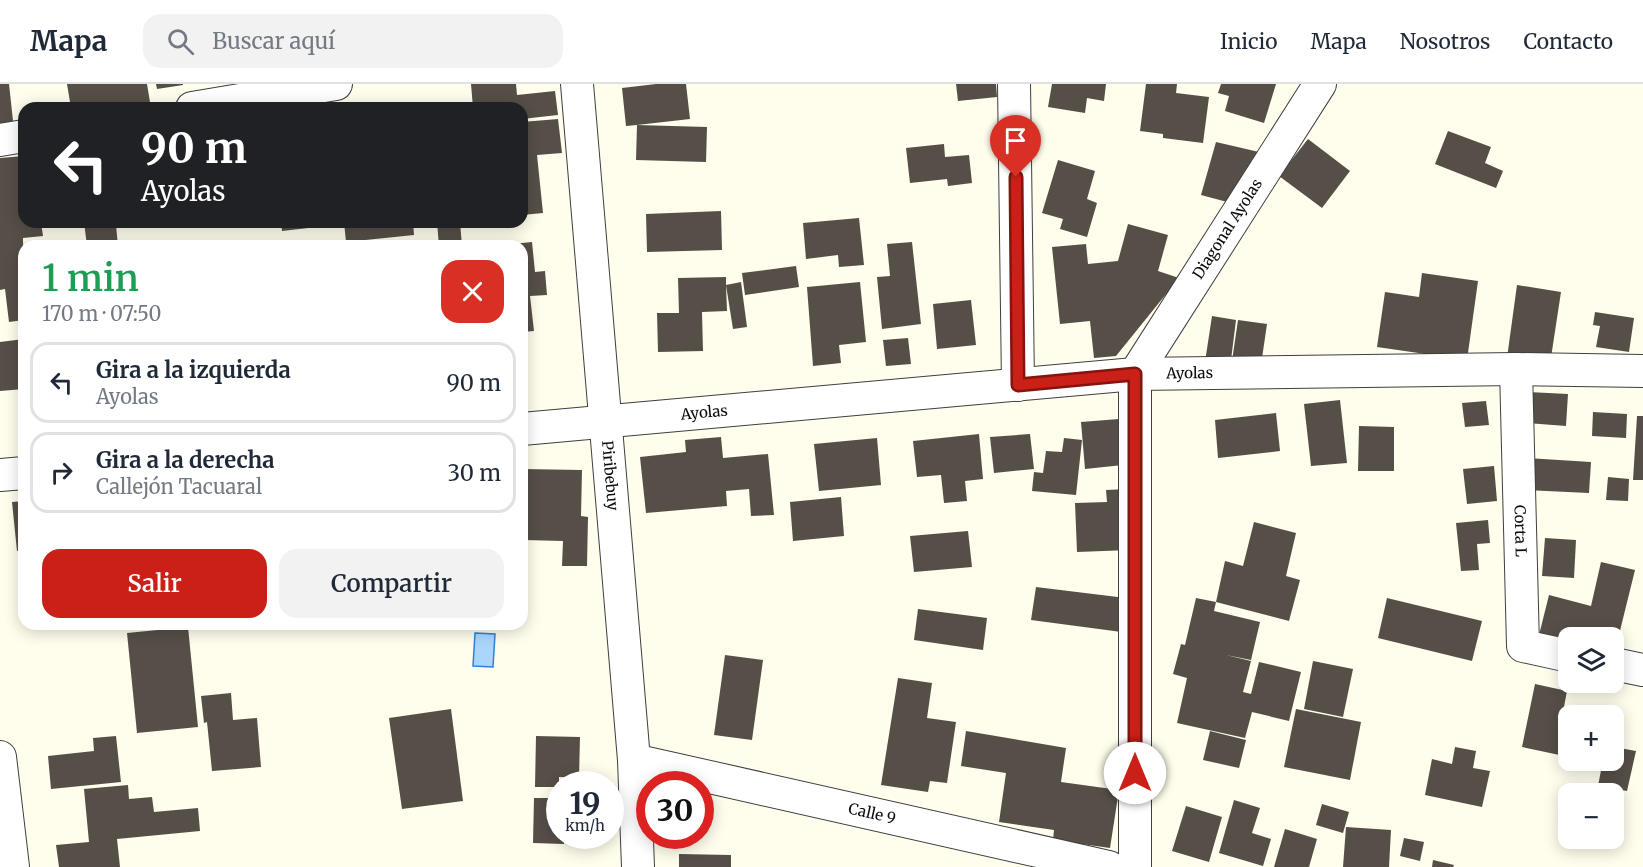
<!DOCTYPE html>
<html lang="es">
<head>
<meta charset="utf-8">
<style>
  :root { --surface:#fff; --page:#f2f2f3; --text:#1f2937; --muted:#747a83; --line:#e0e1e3; --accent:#ca2017 }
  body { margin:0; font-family:Merriweather,serif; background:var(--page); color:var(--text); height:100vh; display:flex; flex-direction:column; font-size:22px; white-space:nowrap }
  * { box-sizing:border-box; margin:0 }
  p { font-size:20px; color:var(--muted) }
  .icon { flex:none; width:33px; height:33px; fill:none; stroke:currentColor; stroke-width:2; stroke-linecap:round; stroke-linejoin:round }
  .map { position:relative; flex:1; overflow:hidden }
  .details { position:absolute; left:18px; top:156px; width:510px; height:390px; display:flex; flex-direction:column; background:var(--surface); border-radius:18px; box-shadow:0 3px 15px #0003 }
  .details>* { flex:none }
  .guide { position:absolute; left:18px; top:18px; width:510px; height:126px; border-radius:18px; box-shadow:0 3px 15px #0003; background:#202124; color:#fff; overflow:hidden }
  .fabs { position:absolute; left:1558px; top:543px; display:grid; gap:12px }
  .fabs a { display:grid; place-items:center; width:66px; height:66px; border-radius:12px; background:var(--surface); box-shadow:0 3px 15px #0003; font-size:30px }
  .speed { position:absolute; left:546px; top:687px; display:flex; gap:12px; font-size:30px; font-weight:700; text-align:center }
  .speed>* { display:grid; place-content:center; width:78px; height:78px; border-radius:50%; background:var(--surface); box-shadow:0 3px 15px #0003; line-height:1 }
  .speed small { font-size:15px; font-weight:400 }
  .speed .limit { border:9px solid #d22; background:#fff; color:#111 }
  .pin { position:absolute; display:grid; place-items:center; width:51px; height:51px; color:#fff; margin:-62px -26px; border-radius:50% 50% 50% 0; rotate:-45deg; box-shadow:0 0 6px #0007 }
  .pin .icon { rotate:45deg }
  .me { position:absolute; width:66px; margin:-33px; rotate:0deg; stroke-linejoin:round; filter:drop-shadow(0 0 4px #0008) }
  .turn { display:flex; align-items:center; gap:21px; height:126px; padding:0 24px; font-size:27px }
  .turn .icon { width:78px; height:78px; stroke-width:2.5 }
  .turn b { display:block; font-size:42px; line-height:51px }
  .round { display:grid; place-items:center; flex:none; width:63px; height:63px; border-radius:18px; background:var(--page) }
  .head { display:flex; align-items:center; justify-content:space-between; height:102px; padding:0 24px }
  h1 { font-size:36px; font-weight:600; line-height:45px; color:#1e9e55 }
  .action { display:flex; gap:12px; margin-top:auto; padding:12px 24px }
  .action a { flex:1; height:69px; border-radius:18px; background:var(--accent); color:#fff; font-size:24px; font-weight:600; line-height:69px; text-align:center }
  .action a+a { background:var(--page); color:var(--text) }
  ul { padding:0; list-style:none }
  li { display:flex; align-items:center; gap:18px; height:81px; margin:0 12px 9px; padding:0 12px; border:3px solid var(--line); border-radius:18px }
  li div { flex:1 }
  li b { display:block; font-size:22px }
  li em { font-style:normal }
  header { display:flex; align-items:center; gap:36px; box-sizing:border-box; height:84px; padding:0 30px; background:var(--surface); border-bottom:2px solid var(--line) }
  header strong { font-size:28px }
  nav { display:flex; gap:33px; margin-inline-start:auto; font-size:21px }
  .search { width:420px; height:54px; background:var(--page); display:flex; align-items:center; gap:15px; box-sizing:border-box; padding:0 21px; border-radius:18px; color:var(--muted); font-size:22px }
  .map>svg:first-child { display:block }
</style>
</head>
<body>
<header>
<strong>Mapa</strong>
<div class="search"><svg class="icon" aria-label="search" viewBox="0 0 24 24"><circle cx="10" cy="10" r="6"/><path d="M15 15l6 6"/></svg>Buscar aquí</div>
<nav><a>Inicio</a><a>Mapa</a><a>Nosotros</a><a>Contacto</a></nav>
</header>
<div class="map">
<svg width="1643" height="783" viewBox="0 0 1643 783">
  <rect width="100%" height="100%" fill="#fffdec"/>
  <!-- water -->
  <path fill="#aad6fc" stroke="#2a83db" stroke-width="1.5" d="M475 549 495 550 493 583 473 582Z"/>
  <!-- building -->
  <g fill="#564f48">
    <path d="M0 0H9L14 46 0 48Z"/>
    <path d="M67 0H147L150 18 133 21 134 24H71Z"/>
    <path d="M156 0H183V1L157 5Z"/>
    <path d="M471 0H516L517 11 555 7 558 31 522 35V24H473Z"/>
    <path d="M656 0H686L690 35 637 41 707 43 706 78 636 76 637 41 626 42 622 4Z"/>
    <path d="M956 0H996L997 13 958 17Z"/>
    <path d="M1052 0H1106L1104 17 1087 14 1085 29 1048 23Z"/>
    <path d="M1146 0H1177L1176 9 1209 13 1203 59 1163 54V50L1140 47Z"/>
    <path d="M1221 0H1276L1264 39 1225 27 1229 12 1218 9Z"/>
    <path d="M558 35 562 69 537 71 543 129 522 131V38Z"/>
    <path d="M1448 47 1491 63 1485 79 1503 87 1496 104 1435 80Z"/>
    <path d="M1308 55 1350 87 1322 124 1279 92Z"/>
    <path d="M1216 58 1259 68 1231 119 1201 111Z"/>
    <path d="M944 60 945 73 969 71 972 99 948 102 947 95 910 99 906 64Z"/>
    <path d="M24 72V138H41L43 152 23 154 24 236 9 238 5 205 0 206V74Z"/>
    <path d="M1058 76 1095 87 1087 115 1097 119 1087 153 1060 145 1063 135 1042 129Z"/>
    <path d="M721 127 722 166 647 168 646 130Z"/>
    <path d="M859 134 864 181 839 183 838 171 806 175 803 139Z"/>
    <path d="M84 138H127V140L116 141 118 162H87Z"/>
    <path d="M281 138H326V142L282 147Z"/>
    <path d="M344 138H413L414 151 346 158Z"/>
    <path d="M437 138H460L462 162H439Z"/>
    <path d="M1128 140 1168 151 1158 187 1179 194 1116 272 1094 274 1090 237 1060 240 1052 163 1086 160 1088 180 1118 177Z"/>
    <path d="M532 158 535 188 545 187 547 211 530 212 534 247 522 248V162L512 160Z"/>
    <path d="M912 158 921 240 882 245 877 193 890 192 887 160Z"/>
    <path d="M796 182 799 203 745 211 742 189Z"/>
    <path d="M1422 189 1478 197 1467 276 1377 263 1385 208 1419 213Z"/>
    <path d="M726 193V201L741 198 747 243 733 245 726 201 727 227 702 228 703 267 658 268 657 229H679L678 194Z"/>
    <path d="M860 198 866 258 839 261 841 279 813 282 807 203Z"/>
    <path d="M1517 201 1561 208 1550 280 1507 274Z"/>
    <path d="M971 216 976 261 937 265 933 220Z"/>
    <path d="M1595 228 1634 234 1629 268 1596 263 1600 242 1593 241Z"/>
    <path d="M1212 232 1236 236 1231 276 1205 278Z"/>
    <path d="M1238 236 1267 240 1261 281 1232 277Z"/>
    <path d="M908 254 911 280 886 282 883 256Z"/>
    <path d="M24 255V305L0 307V258Z"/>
    <path d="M1528 308 1568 310 1566 342 1527 339Z"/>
    <path d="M1340 316 1347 379 1311 382 1304 320Z"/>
    <path d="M1486 317 1489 341 1465 343 1462 319Z"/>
    <path d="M1593 328 1627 330 1626 354 1592 352Z"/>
    <path d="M1276 329 1280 367 1218 374 1215 336Z"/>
    <path d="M1637 332H1643V396H1633Z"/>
    <path d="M1119 335 1123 381 1085 385 1081 338Z"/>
    <path d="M1359 342 1394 343V387H1358Z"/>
    <path d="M979 350 983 395 965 397 967 417 944 419 941 391 917 393 913 357Z"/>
    <path d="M1030 350 1034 385 994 389 990 353Z"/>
    <path d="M721 353 723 374 768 370 774 431 751 432 749 405 726 407 727 422 646 429 640 373 686 368 685 356Z"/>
    <path d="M877 354 881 401 819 407 814 360Z"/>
    <path d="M1064 354 1082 356 1076 411 1032 407 1034 388 1043 389 1046 367 1062 368Z"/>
    <path d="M1527 374 1591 378 1589 409 1525 406Z"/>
    <path d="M1494 382 1497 417 1467 420 1463 385Z"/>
    <path d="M522 385 582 386 581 432 588 433 587 482H562L563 457 524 456Z"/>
    <path d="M1608 393 1629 395 1628 417 1606 416Z"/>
    <path d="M1127 405 1130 466 1077 468 1075 419 1107 418 1106 406Z"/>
    <path d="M841 413 844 452 793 457 790 418Z"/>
    <path d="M24 417V466L17 467 12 418Z"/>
    <path d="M1488 436 1490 459 1477 460 1479 486 1461 487 1456 439Z"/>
    <path d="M1254 438 1296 449 1286 492 1300 496 1289 537 1216 518 1225 477 1243 482Z"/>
    <path d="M968 447 972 483 914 488 910 452Z"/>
    <path d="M1545 454 1576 456 1574 494 1542 492Z"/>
    <path d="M1601 478 1635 486 1615 567 1614 554H1569V558L1539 551 1549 511 1591 522Z"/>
    <path d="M1036 503 1134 515 1129 549 1031 536Z"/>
    <path d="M1196 514 1216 518 1214 527 1260 538 1251 576 1226 571 1251 577 1243 608 1251 610 1259 578 1301 588 1289 637 1252 628 1245 654 1177 639 1187 594 1173 590 1181 560 1185 561Z"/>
    <path d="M1387 514 1482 537 1472 577 1378 554Z"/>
    <path d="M918 525 987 534 983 566 914 556Z"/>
    <path d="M188 543 198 643 137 649 127 549Z"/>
    <path d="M725 571 763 576 752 656 714 651Z"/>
    <path d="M1313 577 1353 585 1343 633 1304 625Z"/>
    <path d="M898 594 932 599 927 634 956 638 947 699 930 697 928 708 881 701Z"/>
    <path d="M1535 600 1567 607 1563 628 1575 630 1569 632V673L1522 663Z"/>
    <path d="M231 609 233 636 257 634 261 683 212 687 207 638 204 639 201 612Z"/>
    <path d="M451 625 463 717 402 725 389 634Z"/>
    <path d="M1296 625 1361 638 1350 696 1284 683Z"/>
    <path d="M966 647 1066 664 1061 698 1119 706 1110 764 1053 756 1054 746 999 738 1006 689 961 682Z"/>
    <path d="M1210 647 1246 656 1239 684 1203 676Z"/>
    <path d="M116 652 121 698 51 705 48 672 94 667 93 654Z"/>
    <path d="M536 652 580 653 579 694 559 693V703H535Z"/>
    <path d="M1455 663 1476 667 1473 684 1490 687 1482 723 1425 711 1432 675 1452 680Z"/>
    <path d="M1614 663 1636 667 1627 707 1598 702 1603 676H1614Z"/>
    <path d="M128 701 129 715 152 713 154 728 198 724 200 747 117 755 120 783H59L56 761 89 758 84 705Z"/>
    <path d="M534 714H560V752H565L564 760 533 759Z"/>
    <path d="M1234 716 1260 724 1252 749 1271 755 1263 782 1219 769Z"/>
    <path d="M1322 720 1349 728 1343 749 1316 741Z"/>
    <path d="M1186 722 1222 733 1209 778 1172 767Z"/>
    <path d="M1346 743 1391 746 1389 783H1343Z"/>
    <path d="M1285 745 1317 755 1309 783H1274Z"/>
    <path d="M1404 754 1424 758 1420 777 1400 772Z"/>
    <path d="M679 770 731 771V783H679Z"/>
    <path d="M1433 776 1454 781 1453 783H1432Z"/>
  </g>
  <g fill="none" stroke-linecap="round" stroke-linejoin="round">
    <!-- minor casing -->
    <g stroke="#3f3f3f" stroke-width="34">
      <g id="minor">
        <path id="s1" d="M577 0 634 676 638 783"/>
        <path d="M1014 0 1018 301"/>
        <path d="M192 24 336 0"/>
        <path d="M0 56 24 52"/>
        <path id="s2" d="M1516 285 1523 562 1569 572"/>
        <path id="s3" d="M1135 290 1320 0"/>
        <path id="s4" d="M522 345 1135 290 1516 285 1643 287"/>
        <path d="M0 391 24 389"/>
        <path d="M1614 580 1643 586"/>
        <path d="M0 673 13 783"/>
        <path id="s5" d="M634 676 1109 783"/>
        <path d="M1135 783V290"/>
      </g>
    </g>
    <!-- minor -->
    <use href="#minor" stroke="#fff" stroke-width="32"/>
  </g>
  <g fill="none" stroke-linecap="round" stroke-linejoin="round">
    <!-- route casing -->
    <g stroke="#83150f" stroke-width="15">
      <path id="route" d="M1016 93 1018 301 1135 290V689"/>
    </g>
    <!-- route -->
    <use href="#route" stroke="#ca2017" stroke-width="10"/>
  </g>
  <g text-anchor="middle" stroke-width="6" stroke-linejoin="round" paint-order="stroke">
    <!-- street labels -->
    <g font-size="15" fill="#0c0c0c" stroke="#fff">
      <text dy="5" stroke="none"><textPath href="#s3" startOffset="172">Diagonal Ayolas</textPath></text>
      <text dy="5" stroke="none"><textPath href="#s4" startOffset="670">Ayolas</textPath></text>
      <text dy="5" stroke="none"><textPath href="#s4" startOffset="183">Ayolas</textPath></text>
      <text dy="5" stroke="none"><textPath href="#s1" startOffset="393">Piribebuy</textPath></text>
      <text dy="5" stroke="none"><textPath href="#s2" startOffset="162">Corta L</textPath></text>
      <text dy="5" stroke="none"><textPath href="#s5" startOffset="244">Calle 9</textPath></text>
    </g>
  </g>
</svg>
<div class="fabs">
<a><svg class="icon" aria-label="layers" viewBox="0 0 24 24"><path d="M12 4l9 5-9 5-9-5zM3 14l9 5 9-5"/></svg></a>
<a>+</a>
<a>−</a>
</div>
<div class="speed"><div>19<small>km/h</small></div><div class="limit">30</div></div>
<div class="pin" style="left:1016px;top:93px;background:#d93025"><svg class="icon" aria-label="arrive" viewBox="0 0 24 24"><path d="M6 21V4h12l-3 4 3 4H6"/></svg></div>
<svg class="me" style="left:1135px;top:689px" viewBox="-20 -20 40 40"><circle r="19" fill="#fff"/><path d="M0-13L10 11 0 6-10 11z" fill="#ca2017"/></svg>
<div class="guide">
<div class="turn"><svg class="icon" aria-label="left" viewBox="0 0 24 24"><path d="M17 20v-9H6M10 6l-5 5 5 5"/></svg><div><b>90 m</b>Ayolas</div></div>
</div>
<section class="details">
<div class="head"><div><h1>1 min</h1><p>170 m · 07:50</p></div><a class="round" style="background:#d93025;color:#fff"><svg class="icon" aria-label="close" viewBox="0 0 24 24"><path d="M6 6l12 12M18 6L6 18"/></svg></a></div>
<ul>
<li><svg class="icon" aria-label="left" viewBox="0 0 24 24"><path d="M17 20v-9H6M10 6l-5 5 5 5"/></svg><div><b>Gira a la izquierda</b><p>Ayolas</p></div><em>90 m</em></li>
<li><svg class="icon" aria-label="right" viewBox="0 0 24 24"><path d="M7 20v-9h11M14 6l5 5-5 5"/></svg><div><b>Gira a la derecha</b><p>Callejón Tacuaral</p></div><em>30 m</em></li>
</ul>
<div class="action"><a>Salir</a><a>Compartir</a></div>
</section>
</div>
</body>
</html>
